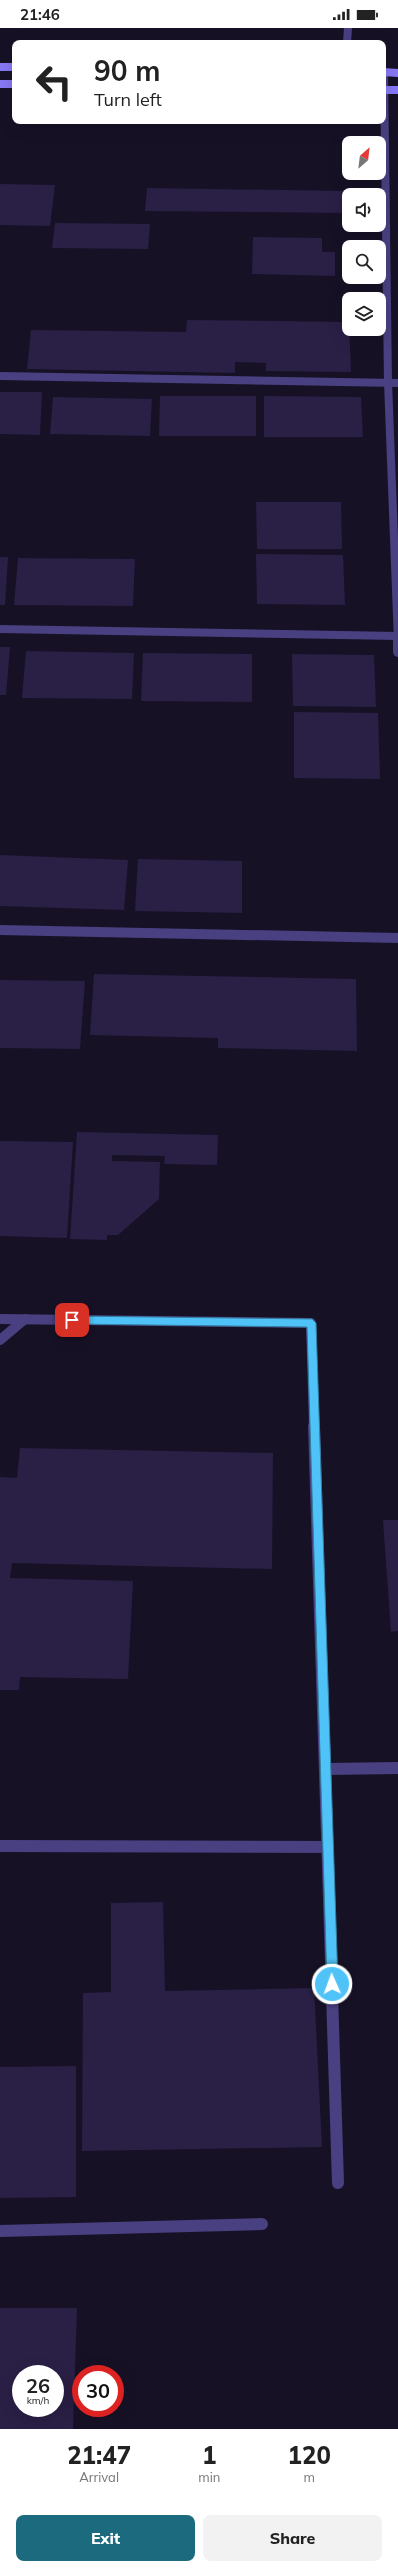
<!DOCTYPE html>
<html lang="en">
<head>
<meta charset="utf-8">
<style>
  :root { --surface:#fff; --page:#f2f2f2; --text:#222; --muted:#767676; --accent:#1c6a7d }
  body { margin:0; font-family:Mulish,sans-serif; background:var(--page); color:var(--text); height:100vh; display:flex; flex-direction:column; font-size:15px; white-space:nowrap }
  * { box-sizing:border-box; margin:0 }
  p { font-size:13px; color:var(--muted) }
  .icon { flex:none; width:22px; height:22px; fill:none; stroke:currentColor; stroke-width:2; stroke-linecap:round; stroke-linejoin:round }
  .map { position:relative; height:2401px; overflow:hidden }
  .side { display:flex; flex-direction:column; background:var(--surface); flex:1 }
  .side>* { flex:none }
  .banner { position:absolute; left:12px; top:12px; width:374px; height:84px; border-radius:8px; box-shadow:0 4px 16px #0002; background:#fff; color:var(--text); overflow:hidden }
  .needle { width:26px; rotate:28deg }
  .controls { position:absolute; left:342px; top:108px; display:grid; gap:8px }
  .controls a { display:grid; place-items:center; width:44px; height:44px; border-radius:8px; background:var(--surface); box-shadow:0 4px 16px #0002; font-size:20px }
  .speed { position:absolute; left:12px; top:2337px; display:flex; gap:8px; font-size:20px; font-weight:700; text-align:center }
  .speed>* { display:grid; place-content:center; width:52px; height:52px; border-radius:50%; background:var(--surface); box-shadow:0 4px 16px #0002; line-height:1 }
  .speed small { font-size:10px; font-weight:400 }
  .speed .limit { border:6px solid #d22; background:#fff; color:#111 }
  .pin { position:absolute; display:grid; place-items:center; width:34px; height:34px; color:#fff; margin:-17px; border-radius:8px; box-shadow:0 2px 6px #0006 }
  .me { position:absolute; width:44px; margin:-22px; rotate:358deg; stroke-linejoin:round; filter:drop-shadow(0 0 3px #0008) }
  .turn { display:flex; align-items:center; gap:14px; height:84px; padding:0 16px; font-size:18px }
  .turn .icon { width:52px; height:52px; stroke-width:2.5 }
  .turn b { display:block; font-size:28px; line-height:34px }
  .eta { display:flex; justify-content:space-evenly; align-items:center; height:68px; text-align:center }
  .eta b { font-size:24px; font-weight:800; line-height:28px }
  .button { display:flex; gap:8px; margin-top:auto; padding:8px 16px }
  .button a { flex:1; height:46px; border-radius:8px; background:var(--accent); color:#fff; font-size:16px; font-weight:800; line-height:46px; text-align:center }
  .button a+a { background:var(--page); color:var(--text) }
  .status { display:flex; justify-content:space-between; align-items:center; height:28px; padding:0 20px; background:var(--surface); direction:ltr }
  .status svg { height:11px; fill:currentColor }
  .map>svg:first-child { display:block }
</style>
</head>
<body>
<div class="status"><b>21:46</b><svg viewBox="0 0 49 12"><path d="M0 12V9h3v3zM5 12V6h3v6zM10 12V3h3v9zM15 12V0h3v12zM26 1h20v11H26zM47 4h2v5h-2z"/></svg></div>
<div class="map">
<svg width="398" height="2401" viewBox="0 0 398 2401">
  <rect width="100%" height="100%" fill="#171126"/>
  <!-- building -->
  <g fill="#2a1f45" fill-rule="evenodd">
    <path d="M0 156 55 157 50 198 0 197Z"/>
    <path d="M147 160 346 163 347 185 145 183Z"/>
    <path d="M55 195 150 196 148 221 52 220Z"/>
    <path d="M253 209 322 210V224H335V248L252 246Z"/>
    <path d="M187 292 349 294 351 344 266 343V335L235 334V345L27 341 31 302 186 304Z"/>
    <path d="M0 364H42L40 407 0 406Z"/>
    <path d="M160 368H256V408H159Z"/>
    <path d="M264 368 361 369 363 409H264Z"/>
    <path d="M53 369 152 371 150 408 50 406Z"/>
    <path d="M256 474H341L342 521H257Z"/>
    <path d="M256 526 343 527 345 577 257 576Z"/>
    <path d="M0 529H8L5 577H0Z"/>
    <path d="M18 530 135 531 133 578 14 577Z"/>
    <path d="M0 619H10L6 667H0Z"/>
    <path d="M26 623 134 625 132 671 22 670Z"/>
    <path d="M143 625 252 626V674L141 673Z"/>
    <path d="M292 626 374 627 376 679 293 678Z"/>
    <path d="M294 684 378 685 380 751 294 750Z"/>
    <path d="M0 827 128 832 124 882 0 878Z"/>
    <path d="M138 831 242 833V885L135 883Z"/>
    <path d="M94 946 356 951 357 1023 218 1020V1010L90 1007Z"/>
    <path d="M0 952 85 953 80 1021 0 1020Z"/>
    <path d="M77 1104 218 1107 217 1137 164 1136 165 1128 112 1127V1133L160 1134 159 1171 118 1207H107V1212L70 1211Z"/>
    <path d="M0 1113 73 1114 67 1210 0 1208Z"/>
    <path d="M20 1420 273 1425 272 1541 12 1535 10 1550 133 1553 128 1651 20 1649 19 1662H0V1449L17 1450Z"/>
    <path d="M383 1492H398V1603L391 1604Z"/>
    <path d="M163 1874 165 1963 314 1960 322 2119 82 2123 83 1965 111 1964V1875Z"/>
    <path d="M76 2038V2169L0 2170V2039Z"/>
    <path d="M0 2280H77L73 2401H0ZM21 2346H55V2380H21Z"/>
  </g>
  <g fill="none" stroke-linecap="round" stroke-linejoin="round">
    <!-- service-far1 -->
    <path stroke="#494081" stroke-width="8" d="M347 15 348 0"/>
    <!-- service -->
    <path stroke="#494081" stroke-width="12" d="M325 1741 398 1740"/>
    <!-- minor-far2 -->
    <g stroke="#494081" stroke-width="8">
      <path d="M384 44 388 354 398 614"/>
      <path d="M0 348 398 355"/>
      <path d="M0 601 398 608"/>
    </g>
    <!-- minor-far1 -->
    <g stroke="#494081" stroke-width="10">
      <path d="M398 613V624"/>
      <path d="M0 902 398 910"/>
      <path d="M0 1291 311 1295 314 1399"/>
      <path d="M0 1312 25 1291"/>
    </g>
    <!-- minor -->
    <g stroke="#494081" stroke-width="12">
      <path d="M314 1398 338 2155"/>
      <path d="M0 1818 328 1819"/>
      <path d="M0 2203 262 2196"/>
    </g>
    <!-- secondary -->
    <g stroke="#8778f4" stroke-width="8">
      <path d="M0 39H15"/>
      <path d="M383 44 398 45"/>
      <path d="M0 56H15"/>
      <path d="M383 62H398"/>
    </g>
  </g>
  <!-- route -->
  <path fill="#4fc3f7" stroke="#337fa1" d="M72 1288 312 1291 316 1295 338 1956 332 1962 327 1956 307 1299 72 1296 68 1292Z"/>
</svg>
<div class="controls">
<a><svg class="needle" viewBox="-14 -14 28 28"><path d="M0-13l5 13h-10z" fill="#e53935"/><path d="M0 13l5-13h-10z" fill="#767676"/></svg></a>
<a><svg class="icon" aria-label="sound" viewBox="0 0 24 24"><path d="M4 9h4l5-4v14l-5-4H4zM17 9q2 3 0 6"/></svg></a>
<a><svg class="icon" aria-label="search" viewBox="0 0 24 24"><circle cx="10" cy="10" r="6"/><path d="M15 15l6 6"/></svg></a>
<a><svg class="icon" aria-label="layers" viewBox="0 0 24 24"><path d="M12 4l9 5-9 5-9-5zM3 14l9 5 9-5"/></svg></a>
</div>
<div class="speed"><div>26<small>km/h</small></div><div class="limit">30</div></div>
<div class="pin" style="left:72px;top:1292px;background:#d93025"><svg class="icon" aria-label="arrive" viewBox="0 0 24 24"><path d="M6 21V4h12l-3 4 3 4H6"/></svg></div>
<svg class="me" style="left:332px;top:1956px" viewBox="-20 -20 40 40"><circle r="17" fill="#4fc3f7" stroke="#fff" stroke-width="3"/><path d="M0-11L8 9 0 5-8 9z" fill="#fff"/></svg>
<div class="banner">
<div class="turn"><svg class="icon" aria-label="left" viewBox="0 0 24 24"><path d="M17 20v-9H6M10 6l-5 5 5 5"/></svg><div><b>90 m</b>Turn left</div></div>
</div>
</div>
<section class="side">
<div class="eta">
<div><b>21:47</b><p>Arrival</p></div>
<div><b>1</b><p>min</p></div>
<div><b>120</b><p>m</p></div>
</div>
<div class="button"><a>Exit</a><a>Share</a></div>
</section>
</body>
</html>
